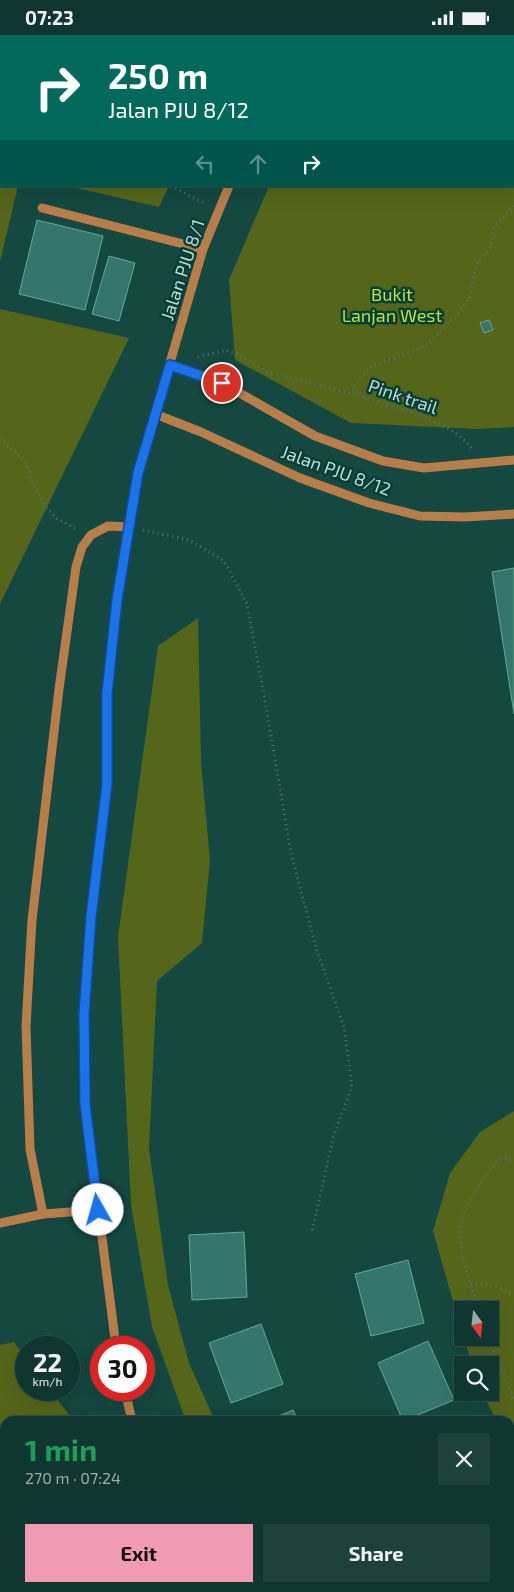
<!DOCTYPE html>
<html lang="en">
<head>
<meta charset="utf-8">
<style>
  :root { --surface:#0f3631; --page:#1d413d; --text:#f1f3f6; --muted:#9babab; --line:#2f504d; --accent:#f19ab3 }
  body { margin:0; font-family:"Exo 2",sans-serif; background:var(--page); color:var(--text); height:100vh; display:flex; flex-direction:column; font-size:19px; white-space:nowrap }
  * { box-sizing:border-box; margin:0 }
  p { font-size:16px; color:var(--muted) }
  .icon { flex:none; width:28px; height:28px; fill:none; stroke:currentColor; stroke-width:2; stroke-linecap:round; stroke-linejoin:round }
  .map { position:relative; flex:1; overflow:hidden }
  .drawer { position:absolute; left:0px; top:1381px; width:515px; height:176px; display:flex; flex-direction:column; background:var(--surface); border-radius:15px 15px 0 0; box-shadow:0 5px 20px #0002,0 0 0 1px var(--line) }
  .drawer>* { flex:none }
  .top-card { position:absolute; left:0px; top:0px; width:515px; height:152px; box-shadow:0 5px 20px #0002,0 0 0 1px var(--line); background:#00695c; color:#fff; overflow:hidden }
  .needle { width:32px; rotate:165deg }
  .buttons { position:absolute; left:454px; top:1266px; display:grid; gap:10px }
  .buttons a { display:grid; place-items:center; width:45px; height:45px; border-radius:0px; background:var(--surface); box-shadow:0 5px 20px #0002,0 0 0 1px var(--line); font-size:25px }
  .speed { position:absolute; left:15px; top:1301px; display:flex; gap:10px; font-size:25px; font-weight:700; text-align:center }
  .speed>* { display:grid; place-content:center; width:65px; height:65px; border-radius:50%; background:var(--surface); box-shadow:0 5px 20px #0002,0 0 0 1px var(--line); line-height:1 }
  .speed small { font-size:12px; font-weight:400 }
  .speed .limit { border:8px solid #d22; background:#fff; color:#111 }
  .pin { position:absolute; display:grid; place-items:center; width:42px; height:42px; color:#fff; margin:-21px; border:2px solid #fff; border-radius:50%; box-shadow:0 1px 5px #0007 }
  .me { position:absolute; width:55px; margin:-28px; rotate:353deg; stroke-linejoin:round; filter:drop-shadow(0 0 4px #0008) }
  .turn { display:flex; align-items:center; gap:18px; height:105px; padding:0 25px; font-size:22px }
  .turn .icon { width:65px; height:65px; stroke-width:2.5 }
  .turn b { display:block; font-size:35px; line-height:42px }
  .lanes { display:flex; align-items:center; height:48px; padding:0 25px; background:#0003; justify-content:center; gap:25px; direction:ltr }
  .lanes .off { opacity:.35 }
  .round { display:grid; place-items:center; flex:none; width:52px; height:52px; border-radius:0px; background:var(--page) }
  .headline { display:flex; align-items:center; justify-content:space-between; height:85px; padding:0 25px }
  h1 { font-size:30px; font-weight:700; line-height:38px; color:#1e9e55 }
  .cta { display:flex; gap:10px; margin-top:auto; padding:10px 25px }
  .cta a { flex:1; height:58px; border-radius:0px; background:var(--accent); color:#111; font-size:20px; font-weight:700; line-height:58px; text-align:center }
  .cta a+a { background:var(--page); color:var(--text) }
  .status { display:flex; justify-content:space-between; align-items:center; height:35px; padding:0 25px; background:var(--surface); direction:ltr }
  .status svg { height:14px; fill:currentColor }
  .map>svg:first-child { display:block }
</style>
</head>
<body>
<div class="status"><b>07:23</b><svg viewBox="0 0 49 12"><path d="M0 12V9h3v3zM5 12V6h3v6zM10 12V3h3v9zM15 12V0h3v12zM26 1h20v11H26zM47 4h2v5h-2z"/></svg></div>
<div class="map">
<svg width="514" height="1557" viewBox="0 0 514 1557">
  <rect width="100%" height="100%" fill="#144841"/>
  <!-- green -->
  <g fill="#55661b">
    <path d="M0 0 202 1H1V151H18L0 227Z"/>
    <path d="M332 0H514V392L477 394 351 388 235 325 229 245 269 151H514V1H331Z"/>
    <path d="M68 151H169L159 172Z"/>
    <path d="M0 274 129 303 0 569Z"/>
    <path d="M198 583 201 727 210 825 202 908 157 946 149 1114 168 1250 189 1328 215 1386H186L152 1292 131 1170 118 902 158 611Z"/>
    <path d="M514 1076V1422L510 1413V1386H497L482 1358H490V1330H472L464 1303 490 1302V1275H462V1298L433 1196 450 1138 480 1097Z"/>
    <path d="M14 1307 26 1323V1355H50L74 1386H5V1552H168L170 1557H0V1310Z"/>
    <path d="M250 1553H311L314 1557H252Z"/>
  </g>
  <!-- building -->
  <g fill="#34766b" stroke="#66a89c">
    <path d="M37 185 103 201 85 275 19 259Z"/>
    <path d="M109 221 135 228 119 286 92 279Z"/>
    <path d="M489 285 493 295 484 298 480 288Z"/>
    <path d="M514 533V679L492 537Z"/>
    <path d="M244 1197 247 1262 192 1265 189 1200Z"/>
    <path d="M408 1225 424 1288 371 1301 355 1239Z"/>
    <path d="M261 1289 283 1349 231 1368 209 1308Z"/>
    <path d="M428 1306 454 1365 403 1386 378 1328Z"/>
    <path d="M293 1375 298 1386H267Z"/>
    <path d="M510 1457 514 1463V1530L510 1532Z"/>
    <path d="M374 1552H396L399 1557H368Z"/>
  </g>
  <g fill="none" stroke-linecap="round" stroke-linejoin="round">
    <!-- path -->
    <g stroke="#4b7872" stroke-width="3" stroke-dasharray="1 4" stroke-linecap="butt">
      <path d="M0 78H1"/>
      <path d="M171 151 206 169"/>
      <path d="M198 322 226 315 243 322 267 337 353 359"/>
      <path d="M0 403 20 421 27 431 33 448 45 471 56 483 76 494"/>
      <path d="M471 413C455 386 383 369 353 359L355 348 372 331 424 312 458 279 470 263 472 245 479 225 491 212 494 193 514 171"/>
      <path d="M143 495 189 505 224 526 247 569 267 677 291 818 316 913 344 992 352 1051 334 1100 312 1196"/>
      <path d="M471 1250C485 1246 501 1254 514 1260"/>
      <path d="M479 1275C471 1249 459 1221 460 1193 461 1176 482 1145 492 1132 498 1124 505 1120 514 1127"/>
      <path d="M488 1302 514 1366"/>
      <path d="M36 1557 41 1552"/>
    </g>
    <!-- minor -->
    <g stroke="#b87e49" stroke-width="9">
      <path d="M287 1 288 0"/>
      <path d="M42 173 203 214"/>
      <path d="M170 329 222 348 315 401 383 426 424 433 514 425"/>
      <path d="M155 379 201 397 300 443 369 468 420 481 465 482 514 479"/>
      <path d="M43 1179 30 1114 26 991 32 885 59 654 76 532 82 512 91 500 108 491 129 492"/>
      <path d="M0 1188 43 1179 98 1175"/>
      <path d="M116 1312 85 1069 84 979 91 882 107 749V658L117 565 138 438 203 214 229 151"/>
      <path d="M125 1355 132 1386"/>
      <path d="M197 1552 199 1557"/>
    </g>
  </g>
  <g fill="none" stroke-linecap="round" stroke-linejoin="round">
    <!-- route casing -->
    <g stroke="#114b97" stroke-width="12">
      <path id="route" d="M98 1175 85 1069 84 979 91 882 107 749V658L117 565 138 438 170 330 222 348"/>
    </g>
    <!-- route -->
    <use href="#route" stroke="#1a73e8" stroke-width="9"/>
  </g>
  <g text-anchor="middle" stroke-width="5" stroke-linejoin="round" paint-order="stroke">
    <!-- street labels -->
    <g font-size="18" fill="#bddcd6" stroke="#053e36">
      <text transform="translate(183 235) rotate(-72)" y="6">Jalan PJU 8/1</text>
      <text transform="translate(403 362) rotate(19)" y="6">Pink trail</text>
      <text transform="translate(336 436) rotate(20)" y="6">Jalan PJU 8/12</text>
    </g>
    <!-- park labels -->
    <g font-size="18" fill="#bfe333" stroke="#053e36">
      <text x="392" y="266">Bukit<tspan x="392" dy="21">Lanjan West</tspan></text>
    </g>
  </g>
</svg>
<div class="buttons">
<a><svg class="needle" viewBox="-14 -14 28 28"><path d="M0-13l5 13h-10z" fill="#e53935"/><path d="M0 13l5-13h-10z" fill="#9babab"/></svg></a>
<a><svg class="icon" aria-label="search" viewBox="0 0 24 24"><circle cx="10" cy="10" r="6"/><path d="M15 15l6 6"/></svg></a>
</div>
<div class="speed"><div>22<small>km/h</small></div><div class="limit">30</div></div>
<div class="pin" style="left:222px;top:348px;background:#d93025"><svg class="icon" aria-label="arrive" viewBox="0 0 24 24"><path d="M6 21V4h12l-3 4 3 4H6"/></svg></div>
<svg class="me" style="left:98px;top:1175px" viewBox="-20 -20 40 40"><circle r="19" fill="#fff"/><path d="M0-13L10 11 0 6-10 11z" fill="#1a73e8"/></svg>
<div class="top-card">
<div class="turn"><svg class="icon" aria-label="right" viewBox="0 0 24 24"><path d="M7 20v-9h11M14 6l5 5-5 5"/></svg><div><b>250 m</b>Jalan PJU 8/12</div></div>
<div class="lanes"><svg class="icon off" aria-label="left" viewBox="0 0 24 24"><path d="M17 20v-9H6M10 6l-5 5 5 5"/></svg><svg class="icon off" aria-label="ahead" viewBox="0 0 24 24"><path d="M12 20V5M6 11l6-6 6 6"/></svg><svg class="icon" aria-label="right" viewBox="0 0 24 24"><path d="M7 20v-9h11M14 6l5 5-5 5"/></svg></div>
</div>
<section class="drawer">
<div class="headline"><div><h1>1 min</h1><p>270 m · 07:24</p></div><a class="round"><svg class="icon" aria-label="close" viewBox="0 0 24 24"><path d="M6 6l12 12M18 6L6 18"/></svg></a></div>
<div class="cta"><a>Exit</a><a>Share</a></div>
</section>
</div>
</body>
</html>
